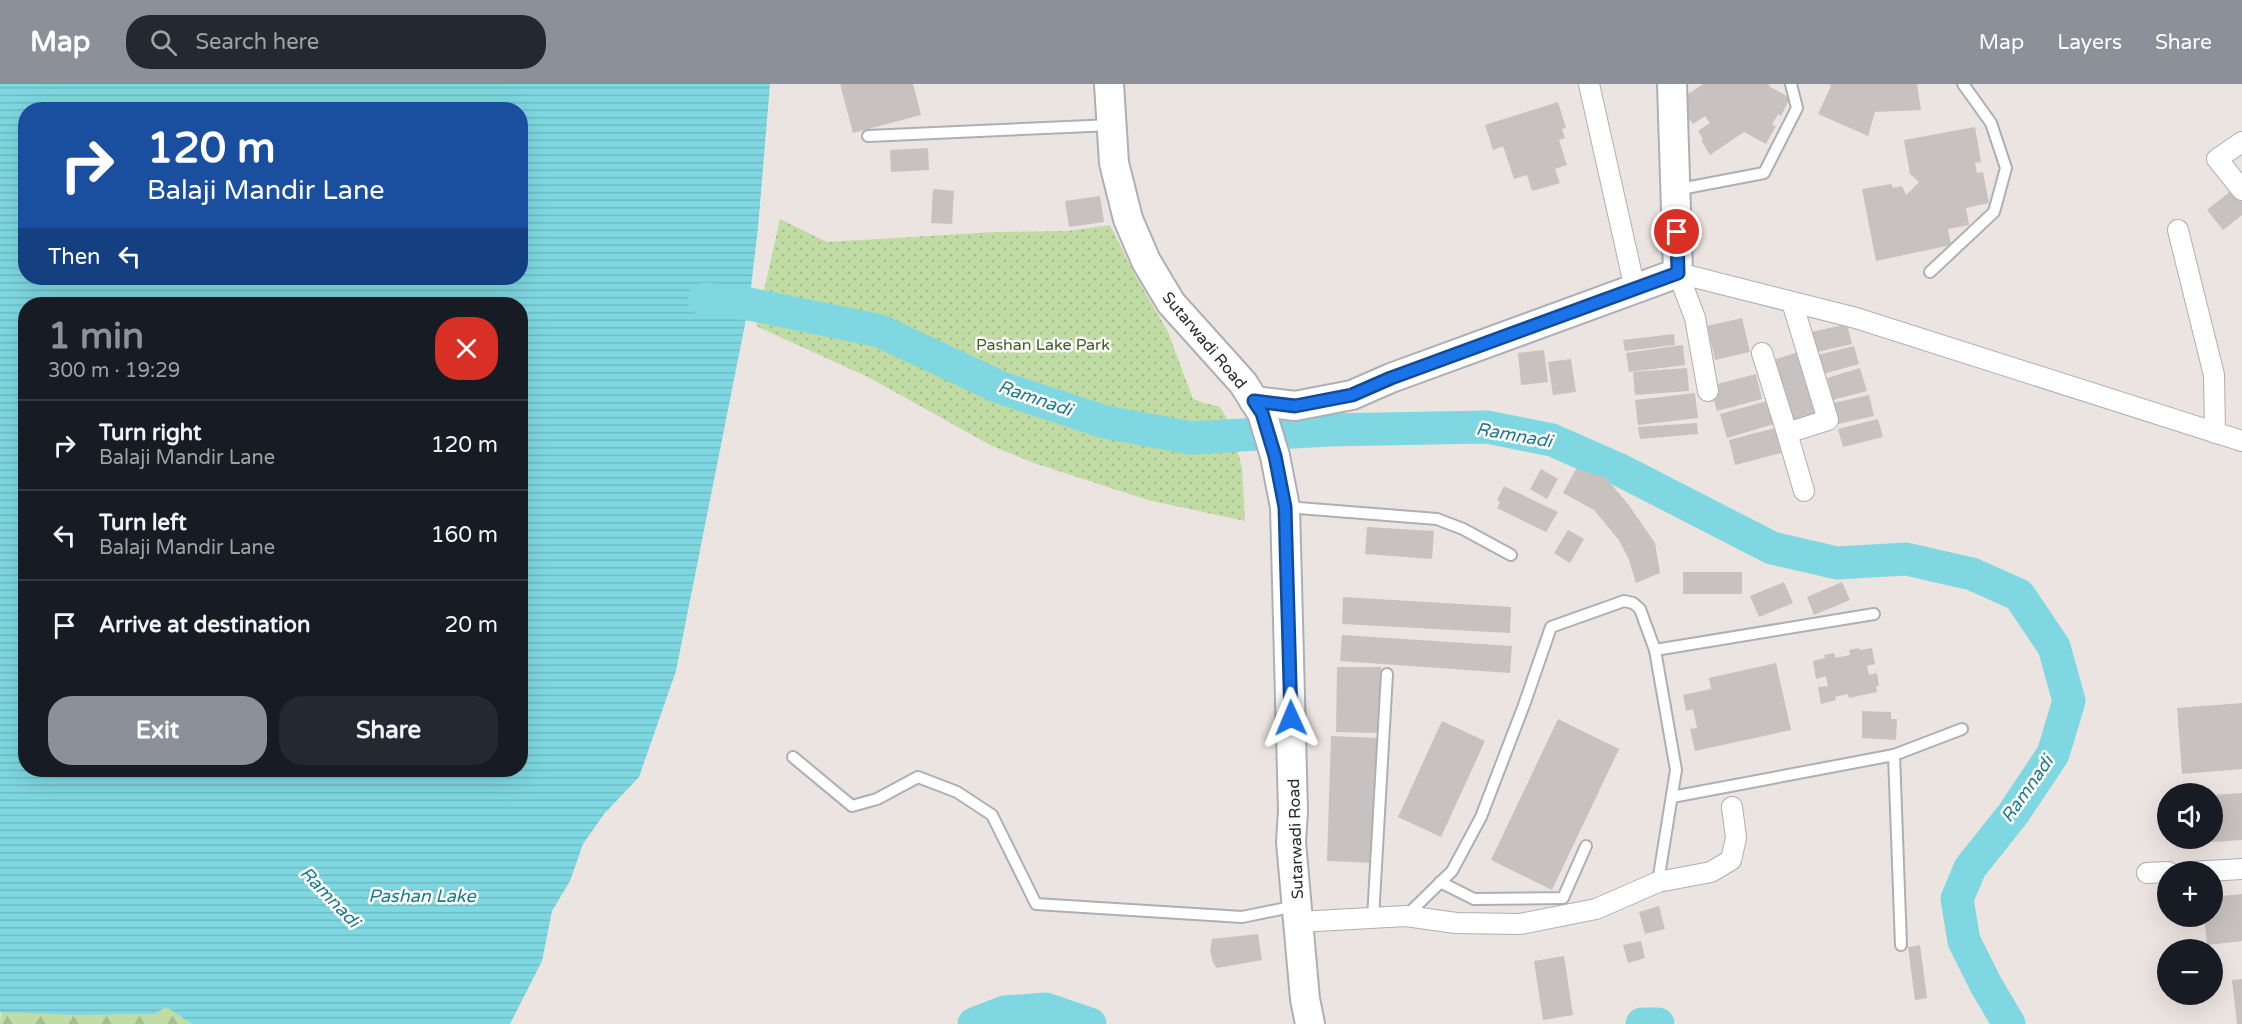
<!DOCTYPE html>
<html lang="en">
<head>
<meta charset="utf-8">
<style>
  :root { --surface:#171b24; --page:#242831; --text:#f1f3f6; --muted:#9ea1a6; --line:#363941; --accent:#8c9099 }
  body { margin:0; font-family:"Varela Round",sans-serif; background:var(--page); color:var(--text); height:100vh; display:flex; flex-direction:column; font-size:22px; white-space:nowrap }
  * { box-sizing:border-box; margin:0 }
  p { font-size:20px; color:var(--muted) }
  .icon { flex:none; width:33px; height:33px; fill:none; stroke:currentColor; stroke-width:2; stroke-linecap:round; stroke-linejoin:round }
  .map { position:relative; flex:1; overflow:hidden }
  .side { position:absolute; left:18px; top:213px; width:510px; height:480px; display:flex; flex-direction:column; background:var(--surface); border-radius:24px; box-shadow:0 6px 24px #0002 }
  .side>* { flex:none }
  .banner { position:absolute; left:18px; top:18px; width:510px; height:183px; border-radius:24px; box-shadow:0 6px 24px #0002; background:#1a4fa0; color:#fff; overflow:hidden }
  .fabs { position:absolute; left:2157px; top:699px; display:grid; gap:12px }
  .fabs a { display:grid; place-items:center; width:66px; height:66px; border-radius:50%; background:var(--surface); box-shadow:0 6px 24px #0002; font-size:30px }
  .pin { position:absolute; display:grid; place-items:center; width:51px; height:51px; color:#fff; margin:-26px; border:3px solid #fff; border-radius:50%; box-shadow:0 2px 6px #0007 }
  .me { position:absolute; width:66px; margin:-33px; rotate:359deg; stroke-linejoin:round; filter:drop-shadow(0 0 4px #0008) }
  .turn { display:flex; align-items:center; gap:21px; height:126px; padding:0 30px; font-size:27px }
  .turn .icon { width:78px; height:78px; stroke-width:2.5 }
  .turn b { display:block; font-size:42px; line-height:51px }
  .then { display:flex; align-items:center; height:57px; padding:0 30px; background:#0003; gap:12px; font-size:22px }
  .round { display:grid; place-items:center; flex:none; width:63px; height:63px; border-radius:24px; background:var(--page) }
  .overview { display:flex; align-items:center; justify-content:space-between; height:102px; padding:0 30px }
  h1 { font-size:36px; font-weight:800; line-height:45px; color:var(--accent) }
  .cta { display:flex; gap:12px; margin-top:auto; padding:12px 30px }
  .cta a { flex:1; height:69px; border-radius:24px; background:var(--accent); color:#fff; font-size:24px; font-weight:800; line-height:69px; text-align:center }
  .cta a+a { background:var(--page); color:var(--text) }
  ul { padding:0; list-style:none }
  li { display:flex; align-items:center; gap:18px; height:90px; padding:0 30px; border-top:2px solid var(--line) }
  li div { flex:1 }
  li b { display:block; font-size:22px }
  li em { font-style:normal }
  header { display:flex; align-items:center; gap:36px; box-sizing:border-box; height:84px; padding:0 30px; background:var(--accent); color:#fff }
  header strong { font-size:28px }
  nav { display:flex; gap:33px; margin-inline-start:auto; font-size:21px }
  .search { width:420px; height:54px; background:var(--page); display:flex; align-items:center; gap:15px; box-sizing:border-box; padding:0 21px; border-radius:24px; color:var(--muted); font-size:22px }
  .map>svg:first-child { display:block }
</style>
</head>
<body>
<header>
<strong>Map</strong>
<div class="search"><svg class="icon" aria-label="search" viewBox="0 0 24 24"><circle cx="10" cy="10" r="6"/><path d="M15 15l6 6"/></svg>Search here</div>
<nav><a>Map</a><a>Layers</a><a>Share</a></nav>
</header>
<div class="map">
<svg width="2242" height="940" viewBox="0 0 2242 940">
  <defs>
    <pattern id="forest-firs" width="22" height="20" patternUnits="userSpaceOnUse" patternTransform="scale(1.5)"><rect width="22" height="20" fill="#c0dba3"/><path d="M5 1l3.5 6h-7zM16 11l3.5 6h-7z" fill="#a5bc8c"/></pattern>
    <pattern id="park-dots" width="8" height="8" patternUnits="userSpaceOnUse" patternTransform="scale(1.5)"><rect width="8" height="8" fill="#c0dba3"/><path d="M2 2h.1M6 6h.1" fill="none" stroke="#a5bc8c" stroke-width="1.8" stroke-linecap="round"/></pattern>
    <pattern id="water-rules" width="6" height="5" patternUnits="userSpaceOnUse" patternTransform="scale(1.5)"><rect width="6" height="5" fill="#7fd8e1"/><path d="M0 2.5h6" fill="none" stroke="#6ebac1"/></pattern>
  </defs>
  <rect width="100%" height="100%" fill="#ece4e0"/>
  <!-- forest -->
  <path fill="url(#forest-firs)" d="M166 923 192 940H0L1 927 78 931 155 930Z"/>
  <!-- park -->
  <path fill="url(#park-dots)" d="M780 135 827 158 996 148 1067 147 1110 141 1135 191 1168 248 1193 315 1204 319 1219 322 1230 339 1242 384 1245 437 1148 416 1034 379 992 362 870 294 756 242Z"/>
  <!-- water -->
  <path fill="url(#water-rules)" fill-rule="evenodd" d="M0 0H770L758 144 749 220 676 587 639 693 604 730 583 760 570 797 552 827 542 877 510 940H192L166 923 155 930 78 931 0 928ZM26 26H520V194H26ZM26 220H520V686H26Z"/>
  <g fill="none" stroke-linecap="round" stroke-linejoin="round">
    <!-- river -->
    <g stroke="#7fd8e1" stroke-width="33">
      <path d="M704 215 749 220 880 247 999 303 1105 338 1191 354 1328 346 1487 343 1552 356 1618 385 1772 464 1837 479 1906 475 1972 490 2019 511 2054 563 2069 617 2053 670 2013 730 1970 784 1957 815 1964 857 1986 901 2009 940"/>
      <path d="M974 940 1005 928 1046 925 1090 940"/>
      <path d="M1642 940H1658"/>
    </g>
  </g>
  <!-- building -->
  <g fill="#c7c1bf">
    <path d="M840 0H913L921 31 853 49Z"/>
    <path d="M1703 0H1769V2L1790 14 1781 32 1778 30 1772 41 1776 42 1766 60 1744 48 1710 71 1701 56 1703 55 1698 47 1710 39 1705 32 1693 40 1676 18Z"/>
    <path d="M1829 0H1917L1921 26 1875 28 1868 52 1818 30 1831 2Z"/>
    <path d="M1558 18 1566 44 1562 45 1565 54 1559 56 1567 81 1555 85 1560 99 1532 107 1527 91 1514 95 1503 62 1493 66 1485 41Z"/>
    <path d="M1975 43 1981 78 1975 79 1977 89 1983 88 1989 119 1966 124 1969 141 1948 145 1951 161 1876 177 1862 105 1891 100 1893 104 1902 102 1906 111 1919 98 1910 90 1904 56Z"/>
    <path d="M928 64 929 86 891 88 890 66Z"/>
    <path d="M933 105 954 107 952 140 931 139Z"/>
    <path d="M2232 106 2242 118V131L2223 146 2207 126Z"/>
    <path d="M1100 112 1104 138 1069 143 1065 117Z"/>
    <path d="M1742 234 1750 268 1715 276 1707 242Z"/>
    <path d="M1847 240 1852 260 1817 268 1812 248Z"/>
    <path d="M1674 250 1675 261 1625 267 1623 256Z"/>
    <path d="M1683 261 1685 281 1629 288 1626 269Z"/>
    <path d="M1854 262 1859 280 1823 290 1818 271Z"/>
    <path d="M1544 266 1548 298 1521 301 1518 269Z"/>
    <path d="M1804 266 1823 330 1789 340 1770 277Z"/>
    <path d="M1571 275 1576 308 1553 311 1548 278Z"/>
    <path d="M1687 284 1689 307 1635 311 1633 288Z"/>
    <path d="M1860 284 1867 307 1833 316 1827 294Z"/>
    <path d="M1756 290 1762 315 1717 327 1710 302Z"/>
    <path d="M1695 309 1698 334 1638 341 1635 316Z"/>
    <path d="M1869 311 1874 332 1834 341 1829 320Z"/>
    <path d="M1767 317 1774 340 1727 354 1720 330Z"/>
    <path d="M1878 335 1883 353 1843 363 1838 345Z"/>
    <path d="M1697 339 1698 350 1640 355 1638 343Z"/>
    <path d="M1775 344 1781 369 1735 381 1729 356Z"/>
    <path d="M1541 385 1558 395 1547 415 1530 405Z"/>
    <path d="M1576 385 1605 393 1628 420 1655 459 1660 489 1636 499 1629 476 1619 456 1594 426 1563 409Z"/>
    <path d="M1504 402 1558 428 1546 448 1497 424 1500 418 1497 416Z"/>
    <path d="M1367 443 1434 447 1432 475 1365 470Z"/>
    <path d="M1568 446 1584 455 1570 479 1554 469Z"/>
    <rect x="1683" y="488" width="59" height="22"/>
    <path d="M1784 498 1793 519 1759 533 1750 512Z"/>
    <path d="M1842 498 1850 516 1814 531 1807 513Z"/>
    <path d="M1343 513 1511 523 1510 549 1342 540Z"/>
    <path d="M1342 551 1512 562 1510 589 1340 577Z"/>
    <path d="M1859 564 1860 566 1872 564 1875 580 1867 582 1869 591 1877 589 1879 602H1876L1877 608 1849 614 1848 610 1835 613 1836 616 1821 620 1818 603 1828 602 1826 592 1816 595 1813 577 1825 574 1824 571 1834 569 1835 574 1850 571 1849 566Z"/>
    <path d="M1776 579 1791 646 1695 667 1690 645 1697 644 1693 625 1686 627 1683 611 1711 605 1709 594Z"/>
    <path d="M1337 583H1381L1380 649 1336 648Z"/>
    <path d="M2242 619V685L2182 690 2177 624Z"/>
    <path d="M1862 627 1891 628V635H1897L1896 656 1862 654Z"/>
    <path d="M1558 635 1619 665 1552 806 1491 776Z"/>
    <path d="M1442 637 1485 657 1441 753 1398 733Z"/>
    <path d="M1331 652 1379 654 1375 779 1327 777Z"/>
    <path d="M2242 709V756L2183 760 2182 754H2212V711Z"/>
    <path d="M2242 810V857L2207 861 2204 832H2212V813Z"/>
    <path d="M1659 822 1665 845 1645 850 1639 828Z"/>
    <path d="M1258 850 1262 876 1217 884 1213 879 1210 866 1212 855Z"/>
    <path d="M1641 857 1645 874 1628 879 1623 861Z"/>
    <path d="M1920 861 1927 914 1915 916 1908 863Z"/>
    <path d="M1564 872 1573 931 1543 936 1534 877Z"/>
    <path d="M2242 895V940H2237L2232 896Z"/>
  </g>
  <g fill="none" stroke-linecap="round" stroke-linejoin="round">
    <!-- lane casing -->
    <g stroke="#acb0b6" stroke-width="14">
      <g id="lane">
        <path d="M868 52 1112 41"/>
        <path d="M1675 106 1764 89 1797 24 1791 0"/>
        <path d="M1930 188 1994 128 2006 84 1991 39 1963 0"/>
        <path d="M1286 423 1437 435 1463 445 1511 471"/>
        <path d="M1655 566 1874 530"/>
        <path d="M1894 671 1901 861"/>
        <path d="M793 673 852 722 877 715 918 693 957 708 992 731 1036 820 1242 833 1296 822"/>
        <path d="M1672 713 1894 671 1962 645"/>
        <path d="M1440 798 1474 815 1563 814 1586 762"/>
        <path d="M1406 832 1452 787 1481 733 1524 621 1551 543 1624 517 1633 519 1640 525 1655 566 1676 686 1658 798"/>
        <path d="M1373 834 1387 590"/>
      </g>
    </g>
    <!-- street casing -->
    <g stroke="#acb0b6" stroke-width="22">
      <g id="street">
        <path d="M1589 0 1635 205"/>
        <path d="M2242 58 2217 75 2242 106"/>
        <path d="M2178 146 2214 291 2215 349"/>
        <path d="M1678 189 1856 234 2242 357"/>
        <path d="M1678 189 1695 234 1708 307"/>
        <path d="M1762 269 1787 349 1828 336 1792 218"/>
        <path d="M1787 349 1804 407"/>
        <path d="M2190 788 2242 785"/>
        <path d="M2147 789 2168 788"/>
        <path d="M1298 838 1406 832 1456 839 1520 840 1596 825 1658 798 1711 788 1731 776 1736 754 1732 723"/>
      </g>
    </g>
    <!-- secondary casing -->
    <g stroke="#acb0b6" stroke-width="32">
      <g id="secondary">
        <path d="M1109 0 1114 79 1128 135 1146 177 1171 219 1243 299 1262 329 1275 372 1285 423 1293 727 1291 758 1305 915 1310 940"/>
        <path d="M1254 317 1295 322 1352 311 1391 294 1678 189 1672 0"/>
      </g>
    </g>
    <!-- lane -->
    <use href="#lane" stroke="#fff" stroke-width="10"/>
    <!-- street -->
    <use href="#street" stroke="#fff" stroke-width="20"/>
    <!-- secondary -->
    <use href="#secondary" stroke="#fff" stroke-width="28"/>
  </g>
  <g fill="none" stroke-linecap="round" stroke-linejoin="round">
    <!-- route casing -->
    <g stroke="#114b97" stroke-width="15">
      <path id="route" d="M1291 634 1285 423 1275 372 1262 329 1254 317 1295 322 1352 311 1391 294 1678 189 1677 148"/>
    </g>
    <!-- route -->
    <use href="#route" stroke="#1a73e8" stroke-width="10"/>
  </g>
  <g text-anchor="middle" stroke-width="5" stroke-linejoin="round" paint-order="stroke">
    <!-- street labels -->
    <g font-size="16" fill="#2c2c2c" stroke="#fff">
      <text transform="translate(1205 256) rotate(50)" y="6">Sutarwadi Road</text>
      <text transform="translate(1295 755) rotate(-92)" y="6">Sutarwadi Road</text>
    </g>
    <!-- park labels -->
    <g font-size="16" fill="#3b6123" stroke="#fff">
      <text x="1043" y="266">Pashan Lake Park</text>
    </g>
    <!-- water labels -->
    <g font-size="18" font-style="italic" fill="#1d7a8e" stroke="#fff">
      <text transform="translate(1035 314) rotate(19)" y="6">Ramnadi</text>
      <text transform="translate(1514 351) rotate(10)" y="6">Ramnadi</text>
      <text transform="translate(2027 705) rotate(-55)" y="6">Ramnadi</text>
      <text x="422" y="818">Pashan Lake</text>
      <text transform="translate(330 813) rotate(46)" y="6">Ramnadi</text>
    </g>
  </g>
</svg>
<div class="fabs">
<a><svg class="icon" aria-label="sound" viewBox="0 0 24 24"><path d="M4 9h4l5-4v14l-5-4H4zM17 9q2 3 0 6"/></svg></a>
<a>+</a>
<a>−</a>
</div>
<div class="pin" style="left:1677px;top:148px;background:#d93025"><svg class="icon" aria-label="arrive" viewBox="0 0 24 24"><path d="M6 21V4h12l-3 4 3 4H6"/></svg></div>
<svg class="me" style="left:1291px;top:634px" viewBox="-20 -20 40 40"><path d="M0-17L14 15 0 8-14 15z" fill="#1a73e8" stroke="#fff" stroke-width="4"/></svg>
<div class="banner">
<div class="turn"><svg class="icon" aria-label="right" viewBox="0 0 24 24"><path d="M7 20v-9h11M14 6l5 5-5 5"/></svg><div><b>120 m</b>Balaji Mandir Lane</div></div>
<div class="then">Then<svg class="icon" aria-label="left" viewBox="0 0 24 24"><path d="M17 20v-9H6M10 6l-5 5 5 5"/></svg></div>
</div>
<section class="side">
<div class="overview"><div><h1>1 min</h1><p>300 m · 19:29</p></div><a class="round" style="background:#d93025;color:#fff"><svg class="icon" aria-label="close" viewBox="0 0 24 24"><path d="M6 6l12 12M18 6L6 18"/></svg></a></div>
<ul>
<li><svg class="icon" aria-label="right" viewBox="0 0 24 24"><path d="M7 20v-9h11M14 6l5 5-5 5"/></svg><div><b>Turn right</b><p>Balaji Mandir Lane</p></div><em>120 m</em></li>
<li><svg class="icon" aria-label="left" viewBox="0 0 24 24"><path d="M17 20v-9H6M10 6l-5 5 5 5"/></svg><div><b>Turn left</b><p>Balaji Mandir Lane</p></div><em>160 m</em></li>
<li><svg class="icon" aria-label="arrive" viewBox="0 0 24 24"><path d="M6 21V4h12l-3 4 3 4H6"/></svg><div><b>Arrive at destination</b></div><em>20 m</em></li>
</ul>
<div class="cta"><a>Exit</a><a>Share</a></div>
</section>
</div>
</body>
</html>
